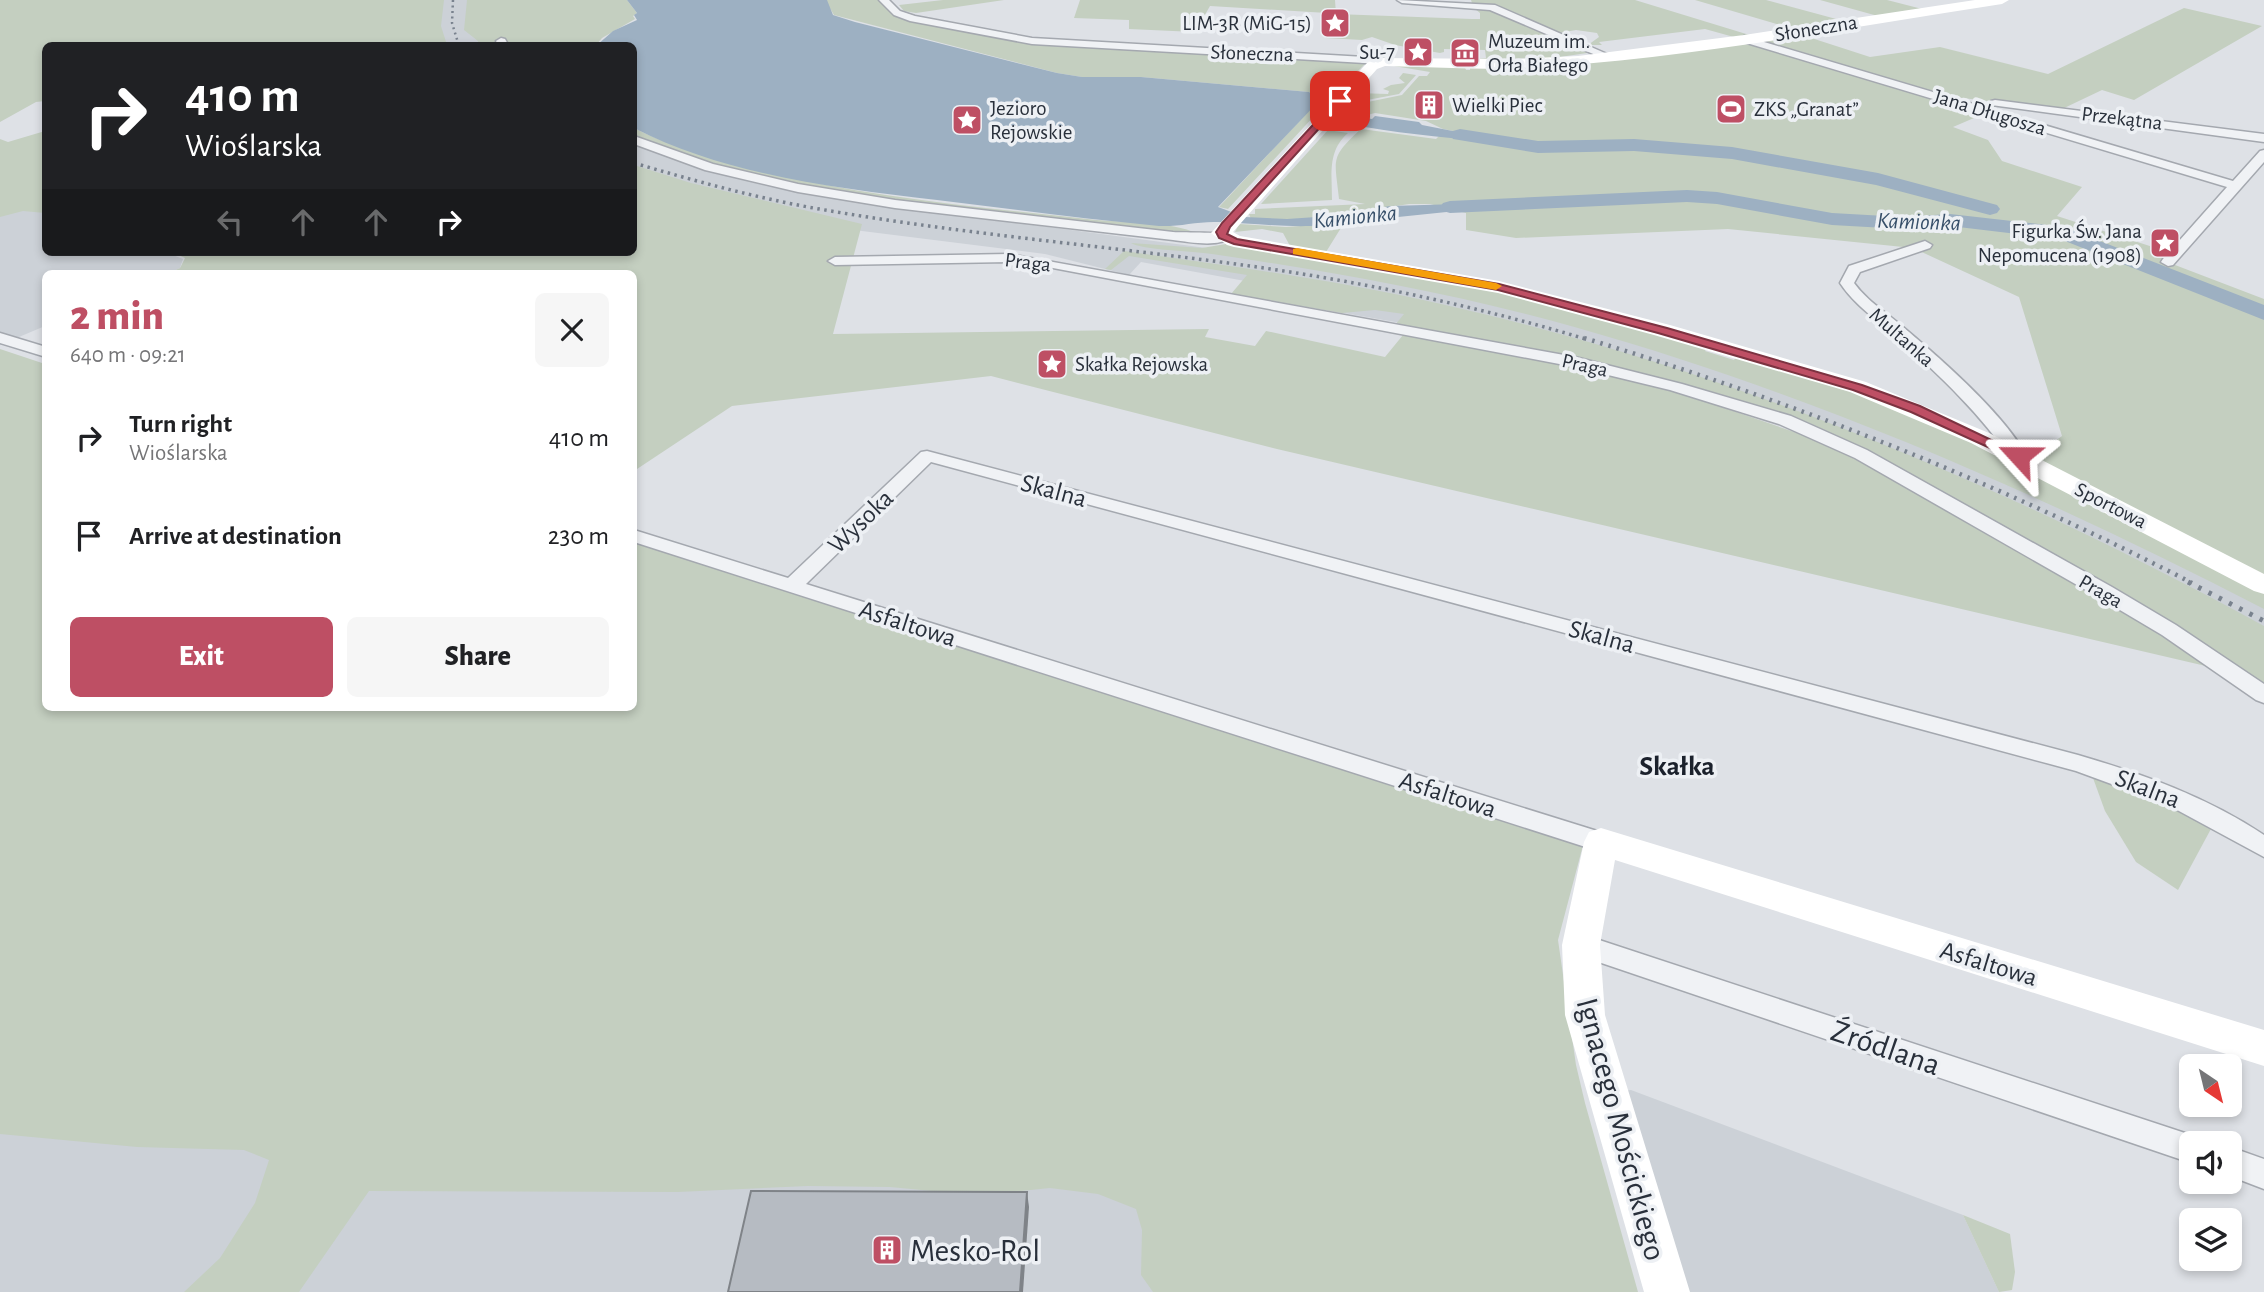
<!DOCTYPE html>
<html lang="en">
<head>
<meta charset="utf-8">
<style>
  :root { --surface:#fff; --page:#f6f6f6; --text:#202124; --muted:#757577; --accent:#be4f64 }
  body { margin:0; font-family:"Alegreya Sans",sans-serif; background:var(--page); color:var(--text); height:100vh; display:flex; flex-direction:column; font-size:26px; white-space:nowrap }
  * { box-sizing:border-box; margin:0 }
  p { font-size:23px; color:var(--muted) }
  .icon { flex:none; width:38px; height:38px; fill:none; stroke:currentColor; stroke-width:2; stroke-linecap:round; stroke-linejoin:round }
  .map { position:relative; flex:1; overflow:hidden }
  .panel { position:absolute; left:42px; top:270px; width:595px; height:441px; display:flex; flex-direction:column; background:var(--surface); border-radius:10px; box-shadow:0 4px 10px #0003 }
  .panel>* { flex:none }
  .banner { position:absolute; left:42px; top:42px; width:595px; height:214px; border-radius:10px; box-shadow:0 4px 10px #0003; background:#202124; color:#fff; overflow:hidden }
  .needle { width:46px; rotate:145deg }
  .buttons { position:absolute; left:2179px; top:1054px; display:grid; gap:14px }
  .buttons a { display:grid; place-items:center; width:63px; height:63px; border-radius:10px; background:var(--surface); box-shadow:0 4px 10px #0003; font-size:35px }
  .pin { position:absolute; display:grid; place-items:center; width:60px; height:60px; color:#fff; margin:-30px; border-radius:14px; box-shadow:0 4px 10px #0006 }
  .me { position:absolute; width:77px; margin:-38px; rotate:294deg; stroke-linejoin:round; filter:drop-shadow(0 0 5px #0008) }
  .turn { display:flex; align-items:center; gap:24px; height:147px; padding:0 28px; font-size:32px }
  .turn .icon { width:91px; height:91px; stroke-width:2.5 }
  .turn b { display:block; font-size:49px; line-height:60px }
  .lanes { display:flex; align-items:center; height:66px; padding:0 28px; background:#0003; justify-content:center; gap:35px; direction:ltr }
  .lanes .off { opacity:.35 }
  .round { display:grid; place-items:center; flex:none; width:74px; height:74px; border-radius:10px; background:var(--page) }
  .headline { display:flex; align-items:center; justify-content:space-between; height:119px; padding:0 28px }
  h1 { font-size:42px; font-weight:800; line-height:52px; color:var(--accent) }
  .button { display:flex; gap:14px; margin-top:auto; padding:14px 28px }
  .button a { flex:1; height:80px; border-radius:10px; background:var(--accent); color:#fff; font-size:28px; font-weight:800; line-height:80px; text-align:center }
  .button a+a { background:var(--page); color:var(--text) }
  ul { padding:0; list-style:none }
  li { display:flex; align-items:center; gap:21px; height:98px; padding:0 28px }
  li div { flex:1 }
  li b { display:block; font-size:26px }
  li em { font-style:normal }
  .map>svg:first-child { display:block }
</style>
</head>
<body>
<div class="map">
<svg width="2264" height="1292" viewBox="0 0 2264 1292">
  <rect width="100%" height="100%" fill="#dee1e6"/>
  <!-- built -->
  <g fill="#ccd1d7">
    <path d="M399 0H475L481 32 490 45H397Z"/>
    <path d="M634 145 711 172 829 198 1267 256 1474 292 1817 387 2264 600V685L1802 420 1492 339 1236 294 1245 281 1141 262 1129 275 1045 254 862 231 634 192Z"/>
    <path d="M0 180 45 198 46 252H165L183 259 180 268 169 273H46L45 326 0 345Z"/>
    <path d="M0 1082 1253 1103 1262 1292H0Z"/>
    <path d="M1631 1090 1963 1215 1999 1292H1668L1609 1093Z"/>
  </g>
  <!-- green -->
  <g fill="#c4cfc0">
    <path d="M0 0H444L441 26 447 45 46 46 45 101 36 102 0 122Z"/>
    <path d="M467 0H627L637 13 633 16 635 19 602 38 596 45 507 46 499 41 478 45V41L464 30Z"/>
    <path d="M825 0H880L891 13 918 22 1030 43 1365 61V64L1351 78 1317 76 1311 89 1314 87 1330 100 1320 112 1312 111 1310 113 1316 114 1228 209 1219 207 1320 99 1309 92 1141 77H1082L1057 73 834 15Z"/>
    <path d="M943 0H1004L916 13 904 11 899 5Z"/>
    <path d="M1080 0H1335L1336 14 1472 19H1480V13L1474 8 1481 5 1594 52 1553 58 1475 59 1486 58 1485 50 1444 49V52L1440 53 1395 45 1372 37 1362 40 1326 38 1327 13 1210 6 1195 32 1129 29V20L1074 18Z"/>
    <path d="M1471 0H1635L1756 37 1741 39 1705 29 1599 42 1602 45H1588L1599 37 1597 33 1576 30 1559 33 1507 10 1472 3Z"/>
    <path d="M1695 0H1766L1851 23 1800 31Z"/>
    <path d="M1820 0H1887L1930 11 1885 18Z"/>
    <path d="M2184 8 2262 26 2134 100 2102 90 2060 110 1938 95 1759 41 1799 34 1870 57 1940 47 2048 74Z"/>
    <path d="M1747 42 1988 112 1953 127 1988 140 2002 161 2082 187 2057 216 2159 249 2166 254 2162 260 2264 299V579L2031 458 2062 436 2019 297 1913 248 1728 229 1516 238 1466 230V213L1430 204H1409L1314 219 1257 220 1251 219 1249 214H1255V209L1365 204 1339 199C1335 159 1329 158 1361 129L1436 139 1439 136 1503 143 1504 141 1443 129 1426 121 1375 113 1359 117 1348 131 1328 128 1348 106 1402 95 1419 76H1427L1430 72 1388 65H1464L1466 70H1470V66Z"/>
    <path d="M1403 73 1416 75 1399 94 1346 104 1357 93 1388 94 1389 91 1383 89 1391 85 1405 83 1399 78Z"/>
    <path d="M634 128C663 143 692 151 723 160 844 196 972 206 1096 220 1119 222 1185 222 1200 236 1126 227 1051 219 977 211 861 198 742 183 634 137Z"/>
    <path d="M1328 130 1348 133C1327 151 1332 175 1332 200L1261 204Z"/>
    <path d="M45 131V213L23 211 0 217V139L8 142Z"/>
    <path d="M634 165 691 183 862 224 833 334 1209 329 1205 337 1255 346 1266 331 1385 357 1403 335 1525 356 1669 389 1806 436 1857 460 2144 620 2210 667 1277 449 991 376 732 406 634 471V273H169L180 268 185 258 172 252H634Z"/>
    <path d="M1344 223 1326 252 1290 246 1283 233 1262 229 1235 232 1239 224 1286 227Z"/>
    <path d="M1131 243 1202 248 1226 244 1467 283 1708 346 1705 351 1734 360 1738 355 1914 412 2264 589V609C2043 495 1818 396 1578 328 1458 294 1335 272 1212 254 1193 251 1141 250 1131 243Z"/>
    <path d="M1124 251C1230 266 1336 280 1441 304 1730 369 2005 485 2264 626V693L2067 566 1761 410 1395 325 1404 314 1375 310 1342 313 1231 294 1247 275 1129 256 1111 270 1105 269Z"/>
    <path d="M0 349 45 364 46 707H634V533L1586 834 1558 940 1576 1065 1585 1103 1638 1292H1153L1141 1275 1142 1230 1136 1209 1098 1194 1050 1188 1000 1193H953L890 1187 808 1186 678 1192 369 1191 299 1292H184L220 1258 255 1203 269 1160 244 1150 137 1147 0 1134Z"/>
    <path d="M2093 778 2156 801 2212 827 2178 890 2136 862 2105 811Z"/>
    <path d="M1963 1215 2010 1234 2015 1272 2012 1290 1999 1292Z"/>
  </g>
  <!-- water -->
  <g fill="#9db0c2">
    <path d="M627 0H827L833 15 855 22 1057 73 1082 77H1141L1309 92 1320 100 1218 207 1245 217 1287 219 1331 216 1390 206 1492 203 1495 207 1311 226C1280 227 1250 223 1218 222 1198 221 1179 227 1159 226 1085 219 1011 209 937 200 835 188 726 175 634 128V46H596L613 31 637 20 634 15 637 13Z"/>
    <path d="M1375 116 1419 122 1422 125 1504 141 1503 144C1456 138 1411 135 1365 127L1367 124 1356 121 1359 117 1372 119Z"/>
  </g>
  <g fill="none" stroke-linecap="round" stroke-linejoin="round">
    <!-- river -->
    <g fill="#9db0c2" fill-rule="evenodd">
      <path d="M1460 129 1538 141 1634 139 1732 147 1878 173 1997 205 2000 209 1997 213 1990 215 1876 185 1732 159 1634 151 1538 153 1453 139 1451 135 1453 131Z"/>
      <path d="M1687 190 1717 192 1832 213 1903 217 1950 214 2064 227 2264 305V320L2060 239 1950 226 1903 229 1832 225 1717 204 1687 202 1450 213 1443 211 1440 207 1443 203 1450 201Z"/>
    </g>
    <!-- street casing -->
    <g stroke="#a4a8af" stroke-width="3">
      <g id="street">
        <path d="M879 0H889L900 11 915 16 1032 38 1382 58 1387 61 1382 64 1032 44 910 21 894 15Z"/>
        <path d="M1397 0 1495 5 1614 57 1605 59 1490 10 1402 3Z"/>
        <path d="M1744 36 2233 181 2260 151 2264 150V162L2173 265 2168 266 2161 262 2163 259 2227 187 1740 41 1739 39Z"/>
        <path d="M501 38 505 39 509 46H499L496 41Z"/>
        <path d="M1995 100 2264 134V142L1991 105V101Z"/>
        <path d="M634 136 713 164 798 184 895 200 1173 232C1186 233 1224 231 1232 237 1218 248 1190 242 1173 240L895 208 798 192 705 170 634 144Z"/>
        <path d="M1925 241 1932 245 1930 248 1860 272 1854 283C1867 301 1886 312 1903 327 1940 358 2006 416 2027 457L2024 461H2012C1982 415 1939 375 1898 338 1878 320 1855 306 1840 283L1849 266Z"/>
        <path d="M1009 254 1575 357 1682 384 1791 416 1867 450 2112 587 2176 625 2264 684V703L2256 700 2162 635 2098 597 1855 458 1779 424 1670 390 1575 367 1037 265 1009 262 835 265 828 261 835 257Z"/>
        <path d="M0 333 46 347V357L0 343Z"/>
        <path d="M927 451 2078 755C2143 774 2207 797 2264 835V857L2166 804 2076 771 931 462 806 584 1610 835 1613 842 1610 849 1601 852 634 542V530L788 578 921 452Z"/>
        <path d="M1581 934 2191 1135 2202 1139 2203 1143H2191V1163L1572 953 1568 945 1572 937Z"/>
        <path d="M2230 1147 2264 1159V1189L2230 1176Z"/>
      </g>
    </g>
    <!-- street -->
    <use href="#street" fill="#f0f2f5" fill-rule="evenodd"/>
    <!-- secondary -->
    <g fill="#fff" fill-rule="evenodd">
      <path d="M1975 0H2009L2002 4C1842 28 1680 61 1517 68 1474 70 1429 67 1385 66L1377 69 1233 232 1240 236 1499 281 1670 325 1866 382 1989 433 2264 574V594L2254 591 1971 443 1850 392 1654 335 1498 293 1234 247 1227 245 1211 233 1367 63 1377 58 1514 59 1578 56 1744 35Z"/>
      <path d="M1601 828 2264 1030V1066L1615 860 1600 945 1605 1015 1690 1292H1644L1565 1015 1562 945 1584 842 1589 832Z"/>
    </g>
    <!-- rail-far3 -->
    <path stroke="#79828e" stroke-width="2.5" stroke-dasharray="2 3.5" stroke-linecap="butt" d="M453 0 452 23 459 46"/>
    <!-- rail-far2 -->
    <path stroke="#79828e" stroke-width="3.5" stroke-dasharray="2.5 4.5" stroke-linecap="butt" d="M634 163C692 180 749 196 808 207 952 233 1098 245 1243 265 1359 281 1477 306 1589 340"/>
    <!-- rail-far1 -->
    <path stroke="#79828e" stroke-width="4.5" stroke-dasharray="2.5 6" stroke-linecap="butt" d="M1584 338C1794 402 1997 482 2192 583"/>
    <!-- rail -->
    <path stroke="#79828e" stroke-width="5" stroke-dasharray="3.5 8" stroke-linecap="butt" d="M2188 582 2264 621"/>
  </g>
  <!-- shaded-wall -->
  <path fill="#7f8388" d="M1027 1192 1029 1207 1023 1292H1020Z"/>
  <!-- building -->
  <path fill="#b6bbc2" stroke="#7f8388" stroke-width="2" d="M751 1191 1027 1192 1020 1292H728Z"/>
  <!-- route -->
  <path fill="#be4f64" stroke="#7c3341" stroke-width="2" d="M1337 99 1344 101 1230 227 1227 234 1237 239 1499 284 1667 328 1862 385 1920 406 2025 456 2024 459H2014L1911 412 1853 390 1658 333 1498 290 1234 244 1219 238 1216 232 1222 223Z"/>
  <!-- slow -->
  <path fill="#f59e0b" d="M1297 248 1496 283 1502 286 1496 290 1293 254V249Z"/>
  <!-- icons -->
  <defs>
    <g id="sight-square" transform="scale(1.575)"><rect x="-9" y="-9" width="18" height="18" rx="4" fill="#be4f64" stroke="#edf0f4"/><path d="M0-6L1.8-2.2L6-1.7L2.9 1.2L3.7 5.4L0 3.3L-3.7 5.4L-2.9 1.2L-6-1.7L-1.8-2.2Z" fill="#fff"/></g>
    <g id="museum-square" transform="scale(1.575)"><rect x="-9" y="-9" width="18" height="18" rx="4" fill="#be4f64" stroke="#edf0f4"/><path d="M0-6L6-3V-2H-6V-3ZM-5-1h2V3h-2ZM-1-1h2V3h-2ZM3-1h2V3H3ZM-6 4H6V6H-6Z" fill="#fff"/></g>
    <g id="building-square" transform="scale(1.575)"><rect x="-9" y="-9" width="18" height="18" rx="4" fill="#be4f64" stroke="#edf0f4"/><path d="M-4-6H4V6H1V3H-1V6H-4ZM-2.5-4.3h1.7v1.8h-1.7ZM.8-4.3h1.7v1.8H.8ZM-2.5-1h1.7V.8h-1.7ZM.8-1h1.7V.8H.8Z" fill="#fff"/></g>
    <g id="stadium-square" transform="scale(1.575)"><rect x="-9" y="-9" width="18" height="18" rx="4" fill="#be4f64" stroke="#edf0f4"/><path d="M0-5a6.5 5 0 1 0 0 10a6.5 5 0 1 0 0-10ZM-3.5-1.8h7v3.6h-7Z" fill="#fff"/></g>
  </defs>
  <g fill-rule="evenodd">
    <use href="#sight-square" x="1335" y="23"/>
    <use href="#sight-square" x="1418" y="52"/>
    <use href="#museum-square" x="1465" y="53"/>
    <use href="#building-square" x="1429" y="105"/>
    <use href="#stadium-square" x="1731" y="109"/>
    <use href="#sight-square" x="967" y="120"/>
    <use href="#sight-square" x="2165" y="243"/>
    <use href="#sight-square" x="1052" y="364"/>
    <use href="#building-square" x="887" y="1250"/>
  </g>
  <g text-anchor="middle" stroke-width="7" stroke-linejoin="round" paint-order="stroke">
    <!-- far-poi labels -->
    <g font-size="21" fill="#29303b" stroke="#edf0f4" text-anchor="start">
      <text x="1312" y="30" text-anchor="end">LIM-3R (MiG-15)</text>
      <text x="1488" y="48">Muzeum im.<tspan x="1488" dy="24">Orła Białego</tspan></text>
      <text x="1395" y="59" text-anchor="end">Su-7</text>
      <text x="1452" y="112">Wielki Piec</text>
      <text x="990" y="115">Jezioro<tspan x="990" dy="24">Rejowskie</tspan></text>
      <text x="1754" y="116">ZKS „Granat”</text>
      <text x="2142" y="238" text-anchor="end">Figurka Św. Jana<tspan x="2142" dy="24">Nepomucena (1908)</tspan></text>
      <text x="1075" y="371">Skałka Rejowska</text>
    </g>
    <!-- far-street labels -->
    <g font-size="21" fill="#29303b" stroke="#edf0f4">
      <text transform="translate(1816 28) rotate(-9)" y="7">Słoneczna</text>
      <text transform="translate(1252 53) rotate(2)" y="7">Słoneczna</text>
      <text transform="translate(1990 112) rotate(17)" y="7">Jana Długosza</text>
      <text transform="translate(2122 118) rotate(7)" y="7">Przekątna</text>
      <text transform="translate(1028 262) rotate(7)" y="7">Praga</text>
      <text transform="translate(1902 337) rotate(41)" y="7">Multanka</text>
      <text transform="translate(1585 365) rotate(13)" y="7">Praga</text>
      <text transform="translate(2111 505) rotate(27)" y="7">Sportowa</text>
      <text transform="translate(2101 591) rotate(30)" y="7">Praga</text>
    </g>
    <!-- far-water labels -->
    <g font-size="23" font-style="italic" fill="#38506a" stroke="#edf0f4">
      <text transform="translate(1355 216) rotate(-6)" y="8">Kamionka</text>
      <text transform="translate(1919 221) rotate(2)" y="8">Kamionka</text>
    </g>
    <!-- street labels -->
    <g font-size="26" fill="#29303b" stroke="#edf0f4">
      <text transform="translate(1054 490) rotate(15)" y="9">Skalna</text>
      <text transform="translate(860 521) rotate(-44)" y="9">Wysoka</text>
      <text transform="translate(908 623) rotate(18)" y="9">Asfaltowa</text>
      <text transform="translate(1602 636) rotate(15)" y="9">Skalna</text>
      <text transform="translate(2148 788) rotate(21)" y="9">Skalna</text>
      <text transform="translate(1448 794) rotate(18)" y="9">Asfaltowa</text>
      <text transform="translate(1989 963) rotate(17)" y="9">Asfaltowa</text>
    </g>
    <!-- neighbourhood labels -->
    <g font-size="28" font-weight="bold" fill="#1b212c" stroke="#edf0f4">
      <text x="1677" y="775">Skałka</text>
    </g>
    <!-- near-street labels -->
    <g font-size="32" fill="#29303b" stroke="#edf0f4">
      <text transform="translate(1886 1047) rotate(19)" y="11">Źródlana</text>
      <text transform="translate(1622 1129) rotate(75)" y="11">Ignacego Mościckiego</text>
    </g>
    <!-- near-poi labels -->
    <g font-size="32" fill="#29303b" stroke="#edf0f4" text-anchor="start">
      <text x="910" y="1261">Mesko-Rol</text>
    </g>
  </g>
</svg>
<div class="buttons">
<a><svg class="needle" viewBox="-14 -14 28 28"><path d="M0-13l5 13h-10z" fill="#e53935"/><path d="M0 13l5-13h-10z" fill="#757577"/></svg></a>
<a><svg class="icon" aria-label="sound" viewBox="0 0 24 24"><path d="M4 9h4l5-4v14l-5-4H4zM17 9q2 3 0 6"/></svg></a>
<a><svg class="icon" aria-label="layers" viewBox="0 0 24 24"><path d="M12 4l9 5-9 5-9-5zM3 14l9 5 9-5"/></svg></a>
</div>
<div class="pin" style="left:1340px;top:101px;background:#d93025"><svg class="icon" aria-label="arrive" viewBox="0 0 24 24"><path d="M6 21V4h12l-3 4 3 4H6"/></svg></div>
<svg class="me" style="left:2019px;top:456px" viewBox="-20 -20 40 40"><path d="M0-17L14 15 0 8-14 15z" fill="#be4f64" stroke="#fff" stroke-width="4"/></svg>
<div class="banner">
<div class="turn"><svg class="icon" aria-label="right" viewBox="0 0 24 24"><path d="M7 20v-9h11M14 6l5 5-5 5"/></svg><div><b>410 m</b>Wioślarska</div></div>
<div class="lanes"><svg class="icon off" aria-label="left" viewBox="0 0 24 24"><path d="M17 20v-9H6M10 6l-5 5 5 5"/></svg><svg class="icon off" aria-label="ahead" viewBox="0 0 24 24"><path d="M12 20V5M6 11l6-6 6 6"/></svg><svg class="icon off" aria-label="ahead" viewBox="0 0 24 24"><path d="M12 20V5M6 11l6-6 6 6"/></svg><svg class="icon" aria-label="right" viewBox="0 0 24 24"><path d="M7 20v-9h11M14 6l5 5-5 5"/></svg></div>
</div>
<section class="panel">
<div class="headline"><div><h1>2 min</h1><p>640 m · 09:21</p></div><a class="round"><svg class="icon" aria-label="close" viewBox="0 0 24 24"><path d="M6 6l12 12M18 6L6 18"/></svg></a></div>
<ul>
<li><svg class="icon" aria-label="right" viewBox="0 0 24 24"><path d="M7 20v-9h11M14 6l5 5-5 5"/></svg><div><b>Turn right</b><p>Wioślarska</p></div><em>410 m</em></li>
<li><svg class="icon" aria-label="arrive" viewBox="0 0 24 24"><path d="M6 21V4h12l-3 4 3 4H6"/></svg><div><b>Arrive at destination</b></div><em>230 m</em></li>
</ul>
<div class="button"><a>Exit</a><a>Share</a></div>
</section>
</div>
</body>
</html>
